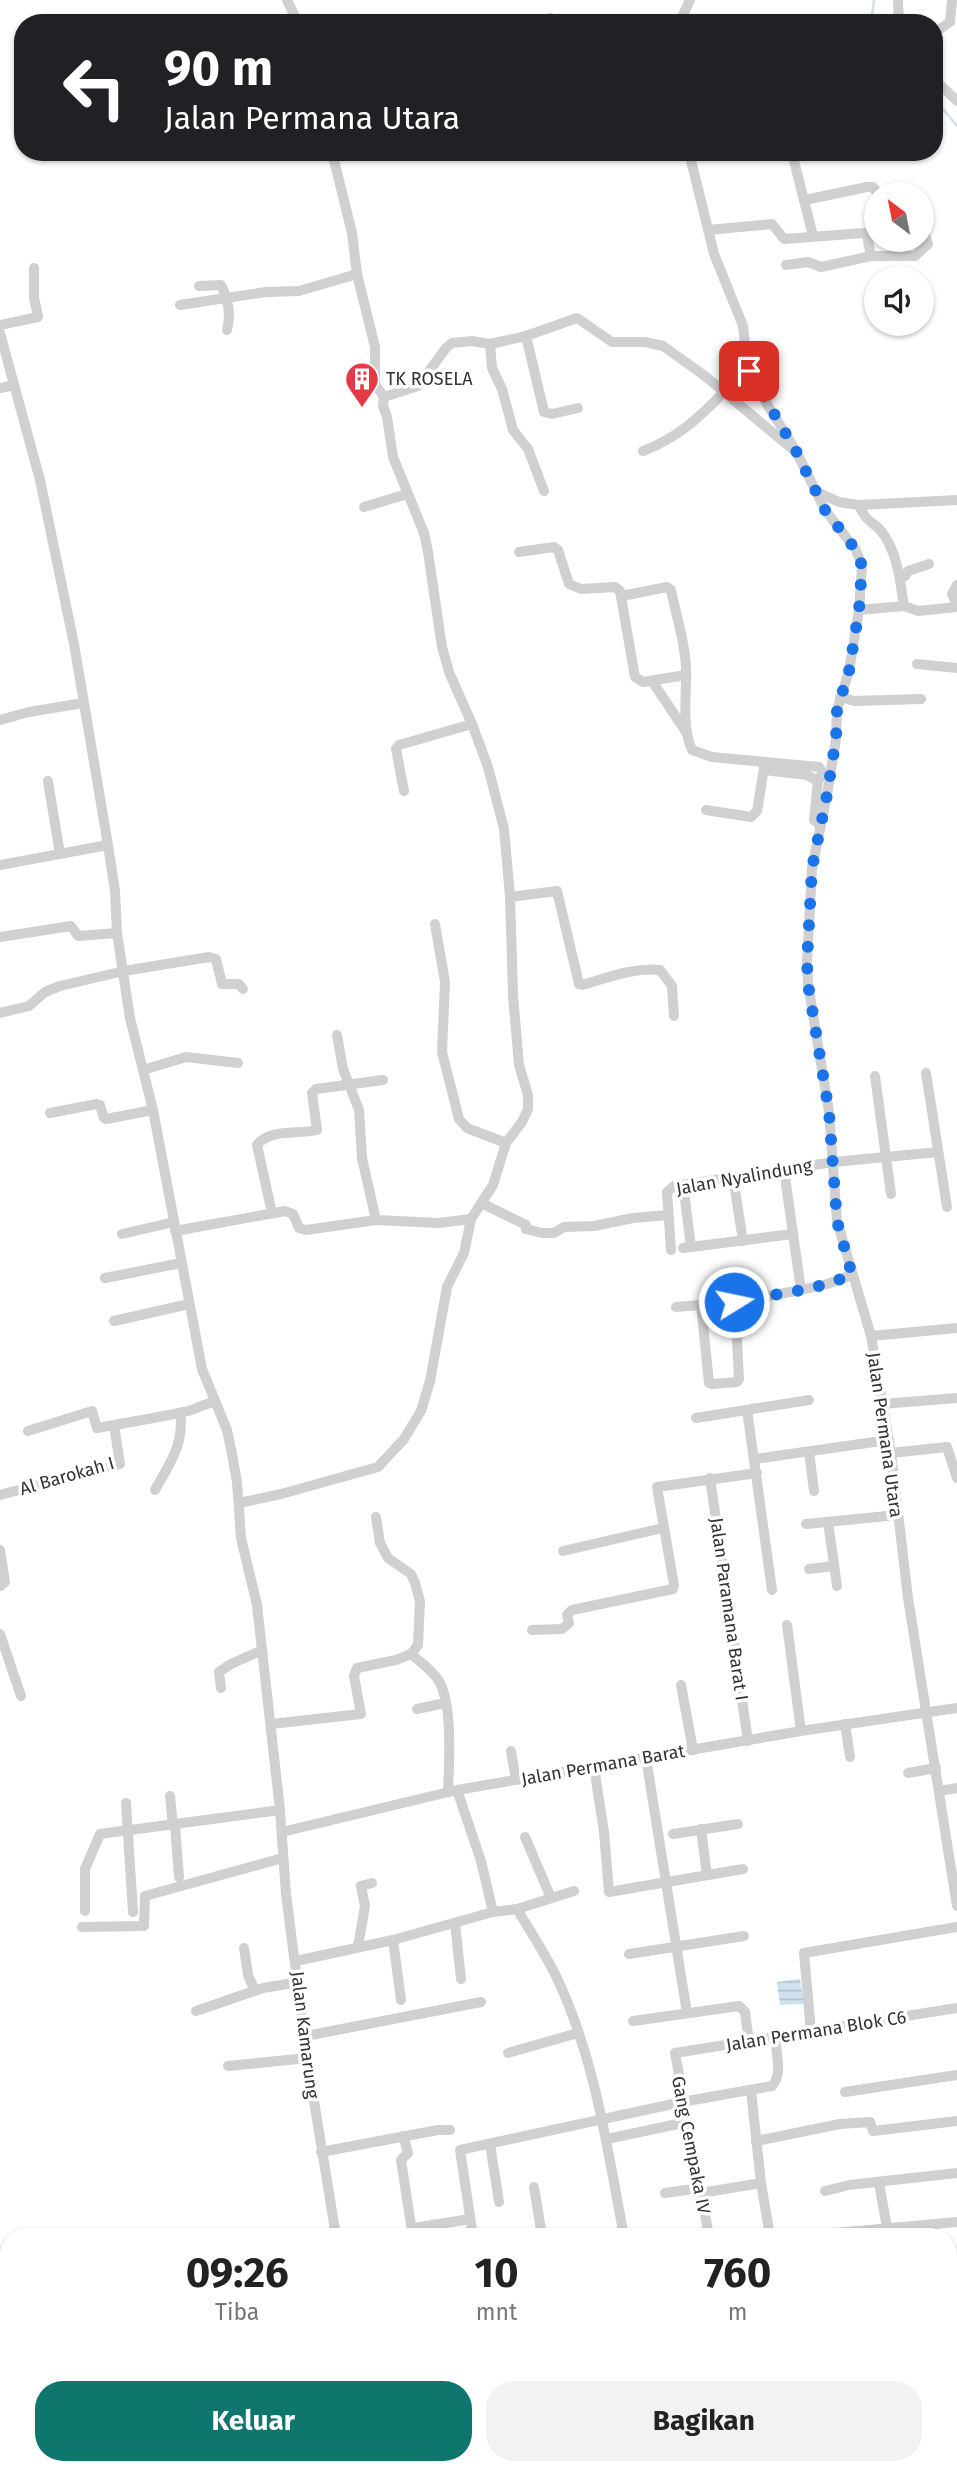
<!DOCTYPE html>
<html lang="id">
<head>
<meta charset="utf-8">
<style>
  :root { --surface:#fff; --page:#f2f2f2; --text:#222; --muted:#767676; --accent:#0f766e }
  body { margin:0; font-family:"Fira Sans",sans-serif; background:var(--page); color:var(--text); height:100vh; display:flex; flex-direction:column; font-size:26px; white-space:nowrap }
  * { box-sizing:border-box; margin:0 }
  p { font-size:23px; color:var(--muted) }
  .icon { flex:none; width:38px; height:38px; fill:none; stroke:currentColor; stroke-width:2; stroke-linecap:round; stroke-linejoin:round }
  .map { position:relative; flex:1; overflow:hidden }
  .panel { position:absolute; left:0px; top:2228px; width:957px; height:247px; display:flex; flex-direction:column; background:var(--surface); border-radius:28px 28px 0 0; box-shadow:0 2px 5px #0004 }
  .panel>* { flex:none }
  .top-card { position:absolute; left:14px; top:14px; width:929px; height:147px; border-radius:28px; box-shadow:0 2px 5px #0004; background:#202124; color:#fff; overflow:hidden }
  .needle { width:46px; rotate:328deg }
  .buttons { position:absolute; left:864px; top:182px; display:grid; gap:14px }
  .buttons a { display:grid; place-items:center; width:70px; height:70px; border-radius:50%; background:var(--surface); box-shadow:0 2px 5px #0004; font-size:35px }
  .pin { position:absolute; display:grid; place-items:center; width:60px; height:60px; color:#fff; margin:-30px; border-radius:14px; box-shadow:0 4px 10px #0006 }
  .me { position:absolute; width:77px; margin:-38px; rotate:80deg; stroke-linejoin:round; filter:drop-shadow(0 0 5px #0008) }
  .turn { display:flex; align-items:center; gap:24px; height:147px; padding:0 35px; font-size:32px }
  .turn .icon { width:91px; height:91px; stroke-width:2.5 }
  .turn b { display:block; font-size:49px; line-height:60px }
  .eta { display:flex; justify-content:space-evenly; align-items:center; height:119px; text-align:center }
  .eta b { font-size:42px; font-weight:700; line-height:49px }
  .action { display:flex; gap:14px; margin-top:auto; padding:14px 35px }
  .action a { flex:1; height:80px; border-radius:28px; background:var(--accent); color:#fff; font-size:28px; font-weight:700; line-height:80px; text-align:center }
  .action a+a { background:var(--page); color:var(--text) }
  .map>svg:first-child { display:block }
</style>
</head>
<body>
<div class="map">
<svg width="957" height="2474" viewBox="0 0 957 2474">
  <defs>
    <pattern id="water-rules" width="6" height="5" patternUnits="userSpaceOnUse" patternTransform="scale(1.75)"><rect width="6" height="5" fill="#cfe2ee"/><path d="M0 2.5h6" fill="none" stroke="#b2c2cd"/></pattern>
  </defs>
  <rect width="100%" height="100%" fill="#fff"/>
  <!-- water -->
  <path fill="url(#water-rules)" d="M800 1979 804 2004 780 2005 777 1982Z"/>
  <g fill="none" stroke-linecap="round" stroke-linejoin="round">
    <!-- stream -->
    <g stroke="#cfe2ee" stroke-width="2.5">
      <path d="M871 23 874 0"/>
      <path d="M934 98 957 126"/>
    </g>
    <!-- minor -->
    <g stroke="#d0d0d0" stroke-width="10">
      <path d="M287 0 298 23"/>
      <path d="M898 0 899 23"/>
      <path d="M550 18 558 20 559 23"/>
      <path d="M598 20 599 23"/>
      <path d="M679 23 690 0"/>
      <path d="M934 33 950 22 952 0"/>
      <path d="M934 79 957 101"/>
      <path d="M306 152H323"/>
      <path d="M332 152 352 233 357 274 375 347V384L384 397 418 386 446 348 452 343 472 341 490 344 526 336 577 318 612 342H645L663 346 705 376 791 448"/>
      <path d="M689 152 714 254 743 326 747 362 751 378 796 451 825 510 856 550 862 566 859 610 849 671 837 710 836 739 827 795 812 868 807 962 808 984 829 1112 837 1221 871 1336 891 1453 908 1598 957 1906"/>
      <path d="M792 153 813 236"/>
      <path d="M805 200 867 187H873L878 194"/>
      <path d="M708 230 772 224 784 239 864 233 867 236 871 256"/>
      <path d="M786 265 808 262 821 267 871 256H915L928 244 922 228"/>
      <path d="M199 286 221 285C228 299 231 315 227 330"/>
      <path d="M180 305 266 292 299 291 357 274"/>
      <path d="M0 325 38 317 34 297V268"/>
      <path d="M0 333 40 480 74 644 108 845 115 891 117 933 130 1018 153 1110 202 1369 227 1430 232 1454 237 1482 241 1538 257 1605 280 1810 286 1894 307 2058 336 2236"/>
      <path d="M526 336 544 412 552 414 578 408"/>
      <path d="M490 344 492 368 502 389 513 430 528 449 544 491"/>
      <path d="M0 388 14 385"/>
      <path d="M643 451C676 439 700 417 724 392"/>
      <path d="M815 491 839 502 859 505 957 500"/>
      <path d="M859 505C867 525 875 521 884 535 898 556 900 581 904 606"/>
      <path d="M364 507 407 494"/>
      <path d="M519 552 554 547 558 550 569 584 581 589 615 587 620 591 635 677 643 682 686 675"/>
      <path d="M900 578 905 576 908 571 929 564"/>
      <path d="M957 585 952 594 957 605"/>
      <path d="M622 596 667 587 671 590C676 615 685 642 686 667 687 694 681 726 692 750L712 757 819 767 823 773 818 781 814 820 820 825"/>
      <path d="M859 610 904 606 918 611 957 607"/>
      <path d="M917 664 957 668"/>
      <path d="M652 681 686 732"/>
      <path d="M840 697 854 701 921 699"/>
      <path d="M0 720 29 712 83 703"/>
      <path d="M764 770 807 775 818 781"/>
      <path d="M48 781 60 854"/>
      <path d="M404 791 396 749 399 745 472 724"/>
      <path d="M706 810 751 817 757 811 765 762"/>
      <path d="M0 865 108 845"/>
      <path d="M510 897 557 891 579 984 582 985C607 978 634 967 660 970L672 986 674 1016"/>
      <path d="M435 924 445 982 442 1052 459 1119 467 1128 506 1143"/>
      <path d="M0 937 71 926 78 936 117 933"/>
      <path d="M0 1013 29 1006 45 992 60 986 124 971 209 957 216 959 222 984H239L243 989"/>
      <path d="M337 1035 343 1069 359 1110 362 1158 376 1220"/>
      <path d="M143 1070 186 1057 238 1063"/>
      <path d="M926 1073 947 1207"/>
      <path d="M875 1076 891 1194"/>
      <path d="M50 1113 97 1104 100 1105 104 1118 106 1119 153 1110"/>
      <path d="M785 1177 801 1290"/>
      <path d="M734 1183 743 1241"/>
      <path d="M684 1192 691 1247"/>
      <path d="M481 1203 526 1225V1229L542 1233H554L564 1227 594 1226 633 1218 668 1215"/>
      <path d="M272 1213 257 1145C271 1128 297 1135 317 1130L312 1093 316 1089 383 1080"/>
      <path d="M175 1231 285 1211 293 1214 299 1228 306 1230 376 1220 439 1223 471 1219"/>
      <path d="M122 1234 174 1222"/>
      <path d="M683 1248 792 1234"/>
      <path d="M671 1250 667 1192 674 1186 834 1162 938 1152"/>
      <path d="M105 1278 181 1263"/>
      <path d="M701 1305 709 1383 712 1384 737 1382 739 1379 735 1302"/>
      <path d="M676 1307 735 1302 801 1290 827 1284 852 1275"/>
      <path d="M114 1321 189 1304"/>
      <path d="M871 1336 957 1328"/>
      <path d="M882 1404 957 1398"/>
      <path d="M747 1410 772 1590"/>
      <path d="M696 1418 809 1400"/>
      <path d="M28 1431 92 1411 97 1428C126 1423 155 1418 184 1412 195 1410 203 1404 214 1402"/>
      <path d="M809 1452 814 1491"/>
      <path d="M891 1453 947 1447 957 1478"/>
      <path d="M755 1459 888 1440"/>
      <path d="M710 1478 748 1741"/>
      <path d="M155 1490C169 1465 185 1443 180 1413"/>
      <path d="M0 1495 120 1464 114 1425"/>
      <path d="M239 1503 281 1494 378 1467 404 1439 421 1411 430 1381 447 1287 464 1253 471 1219 493 1185 506 1143 522 1122 528 1109V1095L519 1065 513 995 510 896 504 829 488 767 472 724 449 672 442 647 428 552 424 533 393 457 387 417 383 406 384 397"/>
      <path d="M828 1522 837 1586"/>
      <path d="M806 1524 897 1515"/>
      <path d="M0 1550 5 1582 0 1586"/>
      <path d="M563 1551 663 1528"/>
      <path d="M809 1569 834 1566"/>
      <path d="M787 1625 801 1731"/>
      <path d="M532 1630 562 1629 569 1623 567 1615 572 1610 673 1589 674 1585 657 1487 757 1473"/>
      <path d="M0 1634 21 1696"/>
      <path d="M411 1654C420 1662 432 1670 439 1681 453 1706 449 1763 448 1792"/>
      <path d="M681 1685 693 1750"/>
      <path d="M221 1688 219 1672 231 1664 262 1650"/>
      <path d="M417 1709 445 1703"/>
      <path d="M271 1724 361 1714 354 1676 357 1668 396 1660 411 1654 418 1645 420 1601 415 1583 411 1574 388 1558 380 1543 376 1517"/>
      <path d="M845 1724 850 1757"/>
      <path d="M511 1751 516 1780"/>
      <path d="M646 1758 687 2013"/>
      <path d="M594 1767 604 1832 609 1892 743 1869"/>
      <path d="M908 1773 936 1768"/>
      <path d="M457 1790 481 1861 493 1912"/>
      <path d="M939 1791 957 1788"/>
      <path d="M170 1796 173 1826"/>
      <path d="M126 1803 133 1912"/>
      <path d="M175 1825 179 1877"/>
      <path d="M701 1829 707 1875"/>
      <path d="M282 1832 457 1790 801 1731 957 1708"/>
      <path d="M673 1834 738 1824"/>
      <path d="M525 1837 551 1898"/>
      <path d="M517 1909C530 1931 544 1952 555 1974 595 2056 607 2148 624 2236"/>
      <path d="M85 1911V1869L100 1834 280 1810"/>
      <path d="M455 1923 461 1979"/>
      <path d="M82 1927 144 1926 145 1896 283 1858"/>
      <path d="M393 1940 401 2000"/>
      <path d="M358 1947 365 1906 361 1886 372 1883"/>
      <path d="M244 1948 248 1975 255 1991"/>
      <path d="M629 1954 744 1936"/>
      <path d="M296 1961 393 1940 493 1912 517 1909 574 1891"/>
      <path d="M196 2011 263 1988 299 1982"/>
      <path d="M633 2021 739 2006 745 2012 749 2042"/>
      <path d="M811 2032 804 1953 957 1927"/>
      <path d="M306 2036 481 2002"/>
      <path d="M508 2053 578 2033"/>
      <path d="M228 2066 307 2058"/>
      <path d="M751 2091 761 2183 770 2236"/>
      <path d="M845 2092 957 2075"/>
      <path d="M403 2136 408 2153 401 2160 411 2225 414 2228 470 2219"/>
      <path d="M607 2139 687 2122"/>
      <path d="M756 2141 840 2124 870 2122 873 2131 957 2121"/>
      <path d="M490 2144 499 2202"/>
      <path d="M321 2152 438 2130H450"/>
      <path d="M879 2183 887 2228"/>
      <path d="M534 2187 542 2236"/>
      <path d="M825 2191 849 2185 957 2173"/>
      <path d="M665 2193 700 2188"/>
      <path d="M701 2193 761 2183"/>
      <path d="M473 2236 460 2150 682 2102 772 2086C783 2074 776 2053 775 2038"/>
      <path d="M709 2236 675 2053 957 2008"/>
      <path d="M803 2236 957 2222"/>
      <path d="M948 2406 957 2466"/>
      <path d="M127 2466 128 2474"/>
      <path d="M370 2466 371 2474"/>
      <path d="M527 2466 528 2474"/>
      <path d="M642 2466 643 2474"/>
      <path d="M828 2466V2474"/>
      <path d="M675 2474 695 2471"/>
    </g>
  </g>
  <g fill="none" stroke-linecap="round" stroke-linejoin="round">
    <!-- route -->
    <path stroke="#1a73e8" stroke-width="12" stroke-dasharray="0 21.6" d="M734 1302 802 1290 827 1284 852 1275 837 1221 829 1112 808 984 807 962 812 868 827 795 836 738 837 710 849 671 859 610 862 566 856 550 825 510 796 451 749 371"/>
  </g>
  <!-- icons -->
  <defs>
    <g id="building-pin" transform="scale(1.75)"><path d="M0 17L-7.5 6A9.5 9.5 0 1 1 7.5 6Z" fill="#e63946" stroke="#fff"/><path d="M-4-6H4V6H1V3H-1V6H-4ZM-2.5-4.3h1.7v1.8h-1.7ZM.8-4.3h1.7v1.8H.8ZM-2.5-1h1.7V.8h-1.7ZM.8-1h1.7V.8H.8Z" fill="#fff"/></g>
  </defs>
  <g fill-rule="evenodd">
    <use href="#building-pin" x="362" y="379"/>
  </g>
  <g text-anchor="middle" stroke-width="7" stroke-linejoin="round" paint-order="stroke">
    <!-- poi labels -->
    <g font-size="18" fill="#333" stroke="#fff" text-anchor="start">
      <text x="386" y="385">TK ROSELA</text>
    </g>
    <!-- street labels -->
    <g font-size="18" fill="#333" stroke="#fff">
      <text transform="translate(744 1177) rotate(-10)" y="6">Jalan Nyalindung</text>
      <text transform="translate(885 1435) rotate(82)" y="6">Jalan Permana Utara</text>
      <text transform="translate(67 1476) rotate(-16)" y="6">Al Barokah I</text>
      <text transform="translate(729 1609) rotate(82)" y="6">Jalan Paramana Barat I</text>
      <text transform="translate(603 1765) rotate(-10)" y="6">Jalan Permana Barat</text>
      <text transform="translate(816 2031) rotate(-9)" y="6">Jalan Permana Blok C6</text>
      <text transform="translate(305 2035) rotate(83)" y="6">Jalan Kamarung</text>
      <text transform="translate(691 2145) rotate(79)" y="6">Gang Cempaka IV</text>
    </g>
  </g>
</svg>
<div class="buttons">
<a><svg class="needle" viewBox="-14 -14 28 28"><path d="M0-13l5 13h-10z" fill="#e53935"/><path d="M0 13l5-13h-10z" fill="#767676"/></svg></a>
<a><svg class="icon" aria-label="sound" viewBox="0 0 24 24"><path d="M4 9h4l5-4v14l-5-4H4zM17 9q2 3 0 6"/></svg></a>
</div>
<div class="pin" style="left:749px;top:371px;background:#d93025"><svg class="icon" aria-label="arrive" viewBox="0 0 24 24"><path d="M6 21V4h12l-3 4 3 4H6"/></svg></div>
<svg class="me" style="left:734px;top:1302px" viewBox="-20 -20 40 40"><circle r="17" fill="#1a73e8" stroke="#fff" stroke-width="3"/><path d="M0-11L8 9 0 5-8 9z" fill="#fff"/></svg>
<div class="top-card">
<div class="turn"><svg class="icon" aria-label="left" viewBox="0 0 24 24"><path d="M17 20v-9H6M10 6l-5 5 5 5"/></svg><div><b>90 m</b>Jalan Permana Utara</div></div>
</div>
<section class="panel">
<div class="eta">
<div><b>09:26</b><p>Tiba</p></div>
<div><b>10</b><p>mnt</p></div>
<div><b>760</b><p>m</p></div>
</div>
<div class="action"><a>Keluar</a><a>Bagikan</a></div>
</section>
</div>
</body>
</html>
